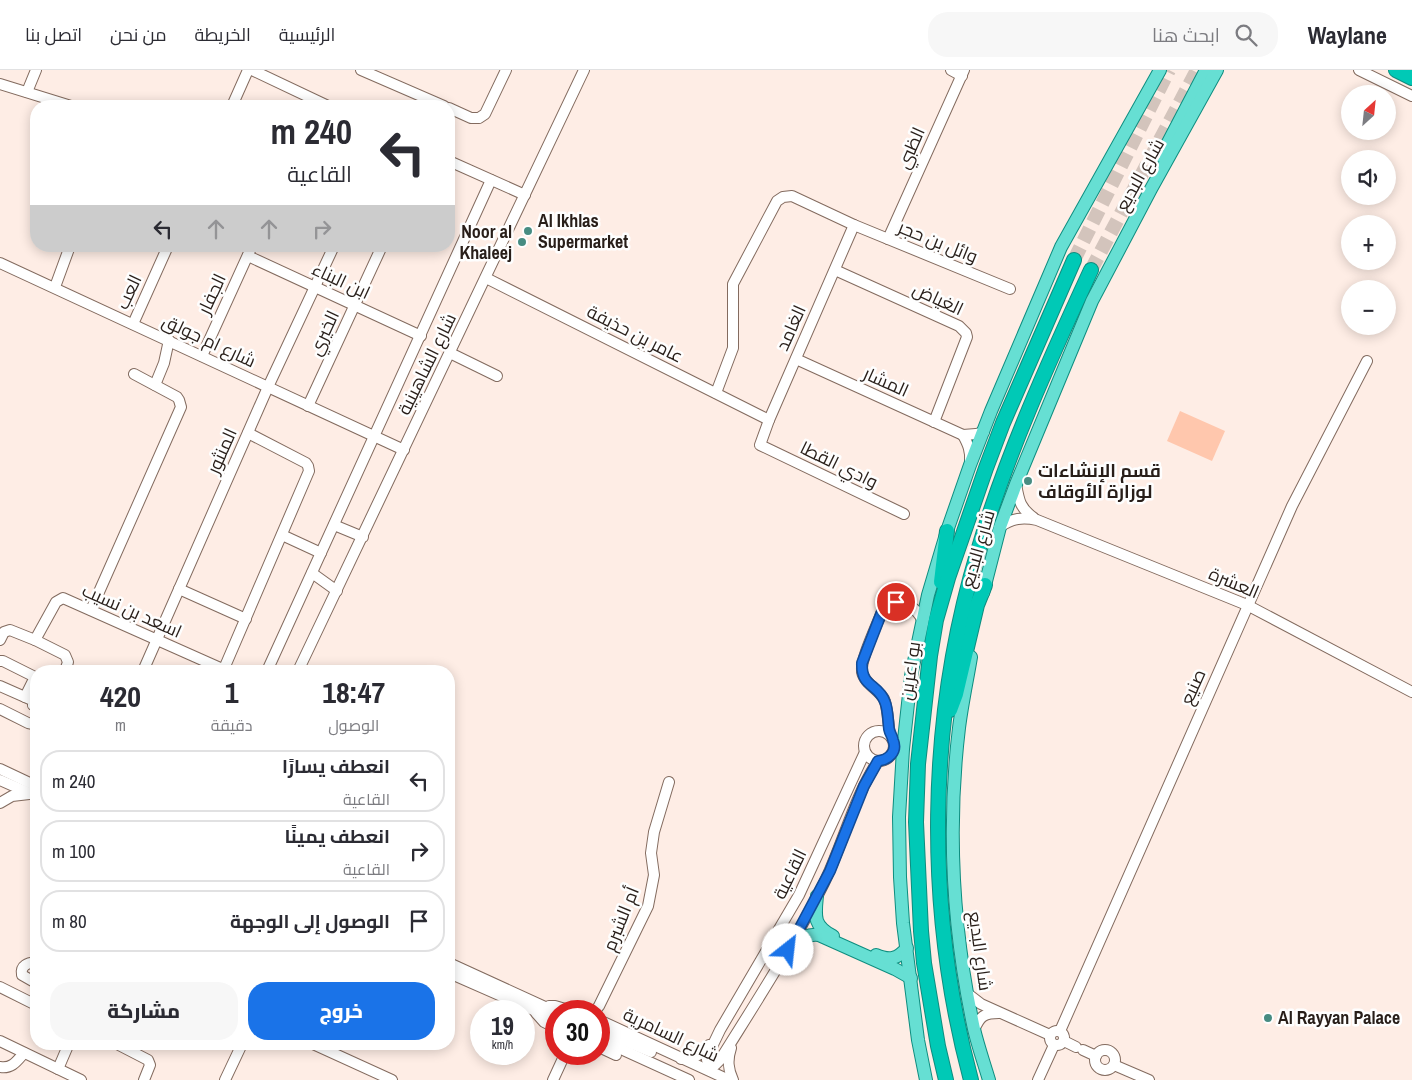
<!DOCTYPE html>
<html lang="ar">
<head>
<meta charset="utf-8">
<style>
  :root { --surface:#fff; --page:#f7f7f7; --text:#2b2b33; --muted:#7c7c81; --line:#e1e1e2; --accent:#1a73e8 }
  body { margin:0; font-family:"Archivo Narrow",Cairo,sans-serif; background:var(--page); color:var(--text); direction:rtl; height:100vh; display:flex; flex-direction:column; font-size:19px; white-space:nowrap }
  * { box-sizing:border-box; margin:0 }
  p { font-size:16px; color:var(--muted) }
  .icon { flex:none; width:28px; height:28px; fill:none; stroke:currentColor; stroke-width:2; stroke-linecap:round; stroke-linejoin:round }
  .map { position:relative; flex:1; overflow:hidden; direction:ltr }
  .panel { position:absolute; left:30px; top:595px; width:425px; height:385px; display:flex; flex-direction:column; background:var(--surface); border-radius:20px; box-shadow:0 2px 12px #0003; direction:rtl }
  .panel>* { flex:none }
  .top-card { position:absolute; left:30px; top:30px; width:425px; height:152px; border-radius:20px; box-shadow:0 2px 12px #0003; direction:rtl; background:#fff; color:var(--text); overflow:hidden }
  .needle { width:32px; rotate:27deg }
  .buttons { position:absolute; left:1341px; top:15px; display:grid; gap:10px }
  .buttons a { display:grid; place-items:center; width:55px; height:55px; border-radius:50%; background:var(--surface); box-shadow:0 2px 12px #0003; font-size:25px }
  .speed { position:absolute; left:470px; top:930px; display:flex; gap:10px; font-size:25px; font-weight:700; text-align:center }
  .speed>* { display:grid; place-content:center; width:65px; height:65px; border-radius:50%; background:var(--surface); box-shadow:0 2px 12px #0003; line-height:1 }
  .speed small { font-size:12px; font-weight:400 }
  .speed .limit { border:8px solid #d22; background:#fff; color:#111 }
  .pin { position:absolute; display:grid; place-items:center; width:42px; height:42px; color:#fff; margin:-21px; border:2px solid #fff; border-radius:50%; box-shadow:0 1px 5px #0007 }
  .me { position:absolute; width:55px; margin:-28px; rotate:29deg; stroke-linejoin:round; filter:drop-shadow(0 0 4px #0008) }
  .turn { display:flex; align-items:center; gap:18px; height:105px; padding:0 20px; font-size:22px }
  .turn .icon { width:65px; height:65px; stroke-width:2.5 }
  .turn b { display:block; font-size:35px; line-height:42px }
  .lanes { display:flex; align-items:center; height:48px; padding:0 20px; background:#0003; justify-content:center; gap:25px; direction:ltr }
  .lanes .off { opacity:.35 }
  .eta { display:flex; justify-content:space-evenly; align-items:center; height:85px; text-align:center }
  .eta b { font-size:30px; font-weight:800; line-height:35px }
  .cta { display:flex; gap:10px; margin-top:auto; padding:10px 20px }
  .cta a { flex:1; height:58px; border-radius:20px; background:var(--accent); color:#fff; font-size:20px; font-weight:800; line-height:58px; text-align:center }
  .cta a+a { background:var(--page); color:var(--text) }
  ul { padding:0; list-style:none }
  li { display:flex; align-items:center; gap:15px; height:62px; margin:0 10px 8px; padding:0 10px; border:2px solid var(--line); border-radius:20px }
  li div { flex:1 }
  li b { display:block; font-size:19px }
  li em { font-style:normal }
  header { display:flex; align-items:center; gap:30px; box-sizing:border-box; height:70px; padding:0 25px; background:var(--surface); border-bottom:1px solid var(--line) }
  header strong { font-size:24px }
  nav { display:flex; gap:28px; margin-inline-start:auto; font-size:18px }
  .search { width:350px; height:45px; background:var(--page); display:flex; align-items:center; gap:12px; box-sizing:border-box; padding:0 18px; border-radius:20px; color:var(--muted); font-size:19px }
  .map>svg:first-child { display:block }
</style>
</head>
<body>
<header>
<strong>Waylane</strong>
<div class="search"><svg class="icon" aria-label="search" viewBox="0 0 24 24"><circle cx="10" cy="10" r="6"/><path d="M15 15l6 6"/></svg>ابحث هنا</div>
<nav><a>الرئيسية</a><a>الخريطة</a><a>من نحن</a><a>اتصل بنا</a></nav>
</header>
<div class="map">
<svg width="1412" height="1010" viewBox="0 0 1412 1010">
  <rect width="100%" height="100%" fill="#feede5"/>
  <!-- green -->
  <path fill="#ffc7ad" d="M1180 341 1225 361 1212 391 1167 371Z"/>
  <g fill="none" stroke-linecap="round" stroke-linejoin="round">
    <!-- highway-tunnel -->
    <g stroke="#d3c4bc" stroke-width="14" stroke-dasharray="14 7" stroke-linecap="butt">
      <path d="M1074 190 1169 0"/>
      <path d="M1091 200 1197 0"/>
    </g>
    <!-- minor casing -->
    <g stroke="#836b5f" stroke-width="12">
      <g id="minor">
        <path d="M252 0 328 36"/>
        <path d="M361 0 444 36"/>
        <path d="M951 0 962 6"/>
        <path d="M1359 0 1412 26"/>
        <path d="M0 14 71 36"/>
        <path d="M27 22 36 0"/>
        <path d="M232 36 248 0"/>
        <path d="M449 38 471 48H479L485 44 506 0"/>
        <path d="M449 91 525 125"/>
        <path d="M854 155 769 350 760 375 904 444"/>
        <path d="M888 169 964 0"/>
        <path d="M248 186 421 266"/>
        <path d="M0 193 404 380"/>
        <path d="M835 200 959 256 966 263 967 267 934 352"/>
        <path d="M486 208 769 350"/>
        <path d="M55 217 70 176"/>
        <path d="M133 254 168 176"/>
        <path d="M450 283 497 306"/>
        <path d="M202 286 252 176"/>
        <path d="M796 289 963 365 976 364 984 362"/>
        <path d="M155 315 164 293 169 270"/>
        <path d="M716 323 733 278V214L777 131 783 127 792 126 854 155 1010 219"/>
        <path d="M308 336 382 176"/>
        <path d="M963 365C968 374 971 381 970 392"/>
        <path d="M1016 414C1019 431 1020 438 1034 448"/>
        <path d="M334 455 363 467"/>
        <path d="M1000 457C1012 448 1023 447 1037 450L1247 535 1412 622"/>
        <path d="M282 465 321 483"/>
        <path d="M312 503 337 521"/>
        <path d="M179 519 246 549"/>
        <path d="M91 540 181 337 179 330 177 327 134 304"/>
        <path d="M0 570 4 562 10 560 35 570"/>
        <path d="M0 591H3L35 607 25 627"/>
        <path d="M65 601 68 592 65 585 35 570 56 532 63 528 227 601"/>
        <path d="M143 601 268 317 334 176"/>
        <path d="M223 601 309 401 308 396 306 393 248 363"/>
        <path d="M267 601 491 110"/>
        <path d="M298 601 584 0"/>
        <path d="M0 616 34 631 33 635 36 636"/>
        <path d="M0 639 28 653 33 654 36 653"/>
        <circle cx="879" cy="676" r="15"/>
        <path d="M890 664C888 655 888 637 884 629 879 620 864 613 862 602 860 589 878 553 883 539 897 524 917 536 923 552"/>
        <path d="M865 682 799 825 720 960 708 985 707 990 710 994 715 995 720 990C756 932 794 874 824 813 843 774 854 727 878 691"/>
        <path d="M0 699 36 716"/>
        <path d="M0 710 36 726"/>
        <path d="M0 733 12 726 29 724"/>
        <path d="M36 892C28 893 20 895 22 905L36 913"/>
        <path d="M449 893 556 942"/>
        <path d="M449 903 556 950"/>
        <path d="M0 917 36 935"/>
        <path d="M968 924 981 934 1050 965"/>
        <path d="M549 936H555L572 941"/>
        <path d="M595 941 599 936 648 836 654 805 651 783 654 762 669 712"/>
        <path d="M536 943 544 952 556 958"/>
        <path d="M599 950 729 1010"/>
        <path d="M599 960 651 982"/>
        <path d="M974 960C980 946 984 943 999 943"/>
        <circle cx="1057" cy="968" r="7"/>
        <path d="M1060 961 1292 436 1367 291"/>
        <path d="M599 969 689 1010"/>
        <path d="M0 971 81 1010"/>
        <path d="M1064 971 1076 977"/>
        <path d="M117 974 148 990 150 995 144 1010"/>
        <path d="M313 974 392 1010"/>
        <path d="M599 977 616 985"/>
        <path d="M731 978C727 990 728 999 733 1010"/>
        <path d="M1083 980 1096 986"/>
        <circle cx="1105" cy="990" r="10"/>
        <path d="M681 989C694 989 701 985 709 975"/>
        <path d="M1114 995 1149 1010"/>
        <path d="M0 997C12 999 17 991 24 983"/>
        <path d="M58 999 67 978 66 974"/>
        <path d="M225 1010 242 974"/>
        <path d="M553 1010 565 984"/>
        <path d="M1038 1010 1054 975"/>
      </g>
    </g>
    <!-- major casing -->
    <g stroke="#0e8d7f" stroke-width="14">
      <g id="major">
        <path d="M1161 86 1206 0"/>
        <path d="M983 523 1000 457 1016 414 1092 231 1151 119 1217 0"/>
        <path d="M971 587C967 611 962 634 959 658 947 758 953 861 974 959 978 976 984 993 989 1010"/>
        <path d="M817 826C815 846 813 856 833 866"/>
        <path d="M788 880C798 872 805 863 819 865L895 899 911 908"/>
        <path d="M876 885C890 891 897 889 907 878"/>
        <path d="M926 1010 918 970 903 853 900 807 899 747 903 679 911 606 928 525 947 461 970 395 991 341 1061 177 1160 0"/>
      </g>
    </g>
    <!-- highway casing -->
    <g stroke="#0e8d7f" stroke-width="16">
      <g id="highway">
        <path d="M1396 0 1412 8"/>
        <path d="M941 512 947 461"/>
        <path d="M950 640 956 624 977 535 985 515"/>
        <path d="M946 1010 938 976 924 893 921 861 916 752 918 694 930 586 936 550 948 508 986 398 1003 353 1074 190"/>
        <path d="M971 1010C925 839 927 651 978 481 1006 386 1049 291 1091 200"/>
      </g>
    </g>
    <!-- minor -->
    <use href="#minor" stroke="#fff" stroke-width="10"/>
    <!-- major -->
    <use href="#major" stroke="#66dfd3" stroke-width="12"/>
    <!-- highway -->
    <use href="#highway" stroke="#00c9b6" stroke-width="14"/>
  </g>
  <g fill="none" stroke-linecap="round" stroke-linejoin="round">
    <!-- route casing -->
    <g stroke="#114b97" stroke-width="12">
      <path id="route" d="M788 880 830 801 864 716 878 691C888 690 898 682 893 670 892 665 890 664 889 659 888 651 888 639 885 632 878 613 861 618 862 593L883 539 888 534 896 532"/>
    </g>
    <!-- route -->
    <use href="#route" stroke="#1a73e8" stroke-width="9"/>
  </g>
  <!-- markers -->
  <g fill="#478c82" stroke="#fefefe" stroke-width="2">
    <circle cx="528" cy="161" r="5"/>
    <circle cx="522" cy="172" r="5"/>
    <circle cx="1028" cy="411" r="5"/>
    <circle cx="1268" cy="948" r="5"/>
  </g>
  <g text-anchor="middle" stroke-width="5" stroke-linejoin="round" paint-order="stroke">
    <!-- street labels -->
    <g font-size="18" fill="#281e19" stroke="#fefefe">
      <text transform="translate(911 78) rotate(-66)" y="6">الظبي</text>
      <text transform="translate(1140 105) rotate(-61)" y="6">شارع البديع</text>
      <text transform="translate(938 172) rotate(22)" y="6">وائل بن حجر</text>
      <text transform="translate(341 211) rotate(25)" y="6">ابن البناء</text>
      <text transform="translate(129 222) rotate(-65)" y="6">العب</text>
      <text transform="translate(212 224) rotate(-65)" y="6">الجفار</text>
      <text transform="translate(938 229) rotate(25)" y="6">الغياض</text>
      <text transform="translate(791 258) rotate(-66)" y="6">الغامد</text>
      <text transform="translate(324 263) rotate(-65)" y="6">الخيري</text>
      <text transform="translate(635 264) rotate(27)" y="6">عامر بن حذيفة</text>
      <text transform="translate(209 271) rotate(25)" y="6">شارع ام جولق</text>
      <text transform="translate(427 294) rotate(-64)" y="6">شارع الشاهينية</text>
      <text transform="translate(886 312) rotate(24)" y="6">المشار</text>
      <text transform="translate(222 381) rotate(-66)" y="6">المنثور</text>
      <text transform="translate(839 395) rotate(26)" y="6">وادي القطا</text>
      <text transform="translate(978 479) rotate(-74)" y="6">شارع البديع</text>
      <text transform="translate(1234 513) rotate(23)" y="6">العشرة</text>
      <text transform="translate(132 541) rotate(24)" y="6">اسعد بن نسيب</text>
      <text transform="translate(910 601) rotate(-82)" y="6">بو اعرين</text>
      <text transform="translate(1193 617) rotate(-66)" y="6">صنيع</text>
      <text transform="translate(790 804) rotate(-64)" y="6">القاعية</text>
      <text transform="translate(621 849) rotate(-68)" y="6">أم الشبرم</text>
      <text transform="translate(980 881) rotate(82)" y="6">شارع البديع</text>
      <text transform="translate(671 965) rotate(25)" y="6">شارع السامرية</text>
    </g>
    <!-- poi labels -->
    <g font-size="18" font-weight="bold" fill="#281e19" stroke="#fefefe" text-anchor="start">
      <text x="538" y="157">Al Ikhlas<tspan x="538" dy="21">Supermarket</tspan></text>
      <text x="512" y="168" text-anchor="end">Noor al<tspan x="512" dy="21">Khaleej</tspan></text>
      <text x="1038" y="407">قسم الإنشاءات<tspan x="1038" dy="21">لوزارة الأوقاف</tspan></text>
      <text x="1278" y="954">Al Rayyan Palace</text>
    </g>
  </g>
</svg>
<div class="buttons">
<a><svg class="needle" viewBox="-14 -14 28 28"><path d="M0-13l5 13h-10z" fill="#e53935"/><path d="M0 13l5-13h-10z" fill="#7c7c81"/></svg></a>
<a><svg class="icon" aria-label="sound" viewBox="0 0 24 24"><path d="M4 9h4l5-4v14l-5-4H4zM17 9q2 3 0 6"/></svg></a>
<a>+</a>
<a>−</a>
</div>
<div class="speed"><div>19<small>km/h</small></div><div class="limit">30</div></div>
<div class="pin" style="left:896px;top:532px;background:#d93025"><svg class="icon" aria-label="arrive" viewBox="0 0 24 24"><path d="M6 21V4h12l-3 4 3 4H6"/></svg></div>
<svg class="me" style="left:788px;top:880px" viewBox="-20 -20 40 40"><circle r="19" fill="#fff"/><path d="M0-13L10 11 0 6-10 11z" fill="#1a73e8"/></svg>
<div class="top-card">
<div class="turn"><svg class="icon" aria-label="left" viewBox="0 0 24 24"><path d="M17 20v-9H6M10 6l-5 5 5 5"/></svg><div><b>240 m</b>القاعية</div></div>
<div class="lanes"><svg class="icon" aria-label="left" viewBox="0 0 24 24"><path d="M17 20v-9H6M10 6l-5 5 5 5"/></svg><svg class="icon off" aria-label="ahead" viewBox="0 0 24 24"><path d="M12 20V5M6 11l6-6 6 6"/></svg><svg class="icon off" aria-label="ahead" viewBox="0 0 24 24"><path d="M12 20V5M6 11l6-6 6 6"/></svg><svg class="icon off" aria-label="right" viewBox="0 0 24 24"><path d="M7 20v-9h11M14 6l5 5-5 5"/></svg></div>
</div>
<section class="panel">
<div class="eta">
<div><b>18:47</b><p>الوصول</p></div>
<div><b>1</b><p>دقيقة</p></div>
<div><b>420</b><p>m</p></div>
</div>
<ul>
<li><svg class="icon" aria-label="left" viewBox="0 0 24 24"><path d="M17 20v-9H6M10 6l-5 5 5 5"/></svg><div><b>انعطف يسارًا</b><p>القاعية</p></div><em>240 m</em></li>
<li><svg class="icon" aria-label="right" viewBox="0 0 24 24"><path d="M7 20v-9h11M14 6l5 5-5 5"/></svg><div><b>انعطف يمينًا</b><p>القاعية</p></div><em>100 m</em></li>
<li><svg class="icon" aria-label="arrive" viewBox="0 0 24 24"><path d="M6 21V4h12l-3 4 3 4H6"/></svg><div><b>الوصول إلى الوجهة</b></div><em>80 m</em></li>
</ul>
<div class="cta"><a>خروج</a><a>مشاركة</a></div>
</section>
</div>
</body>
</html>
